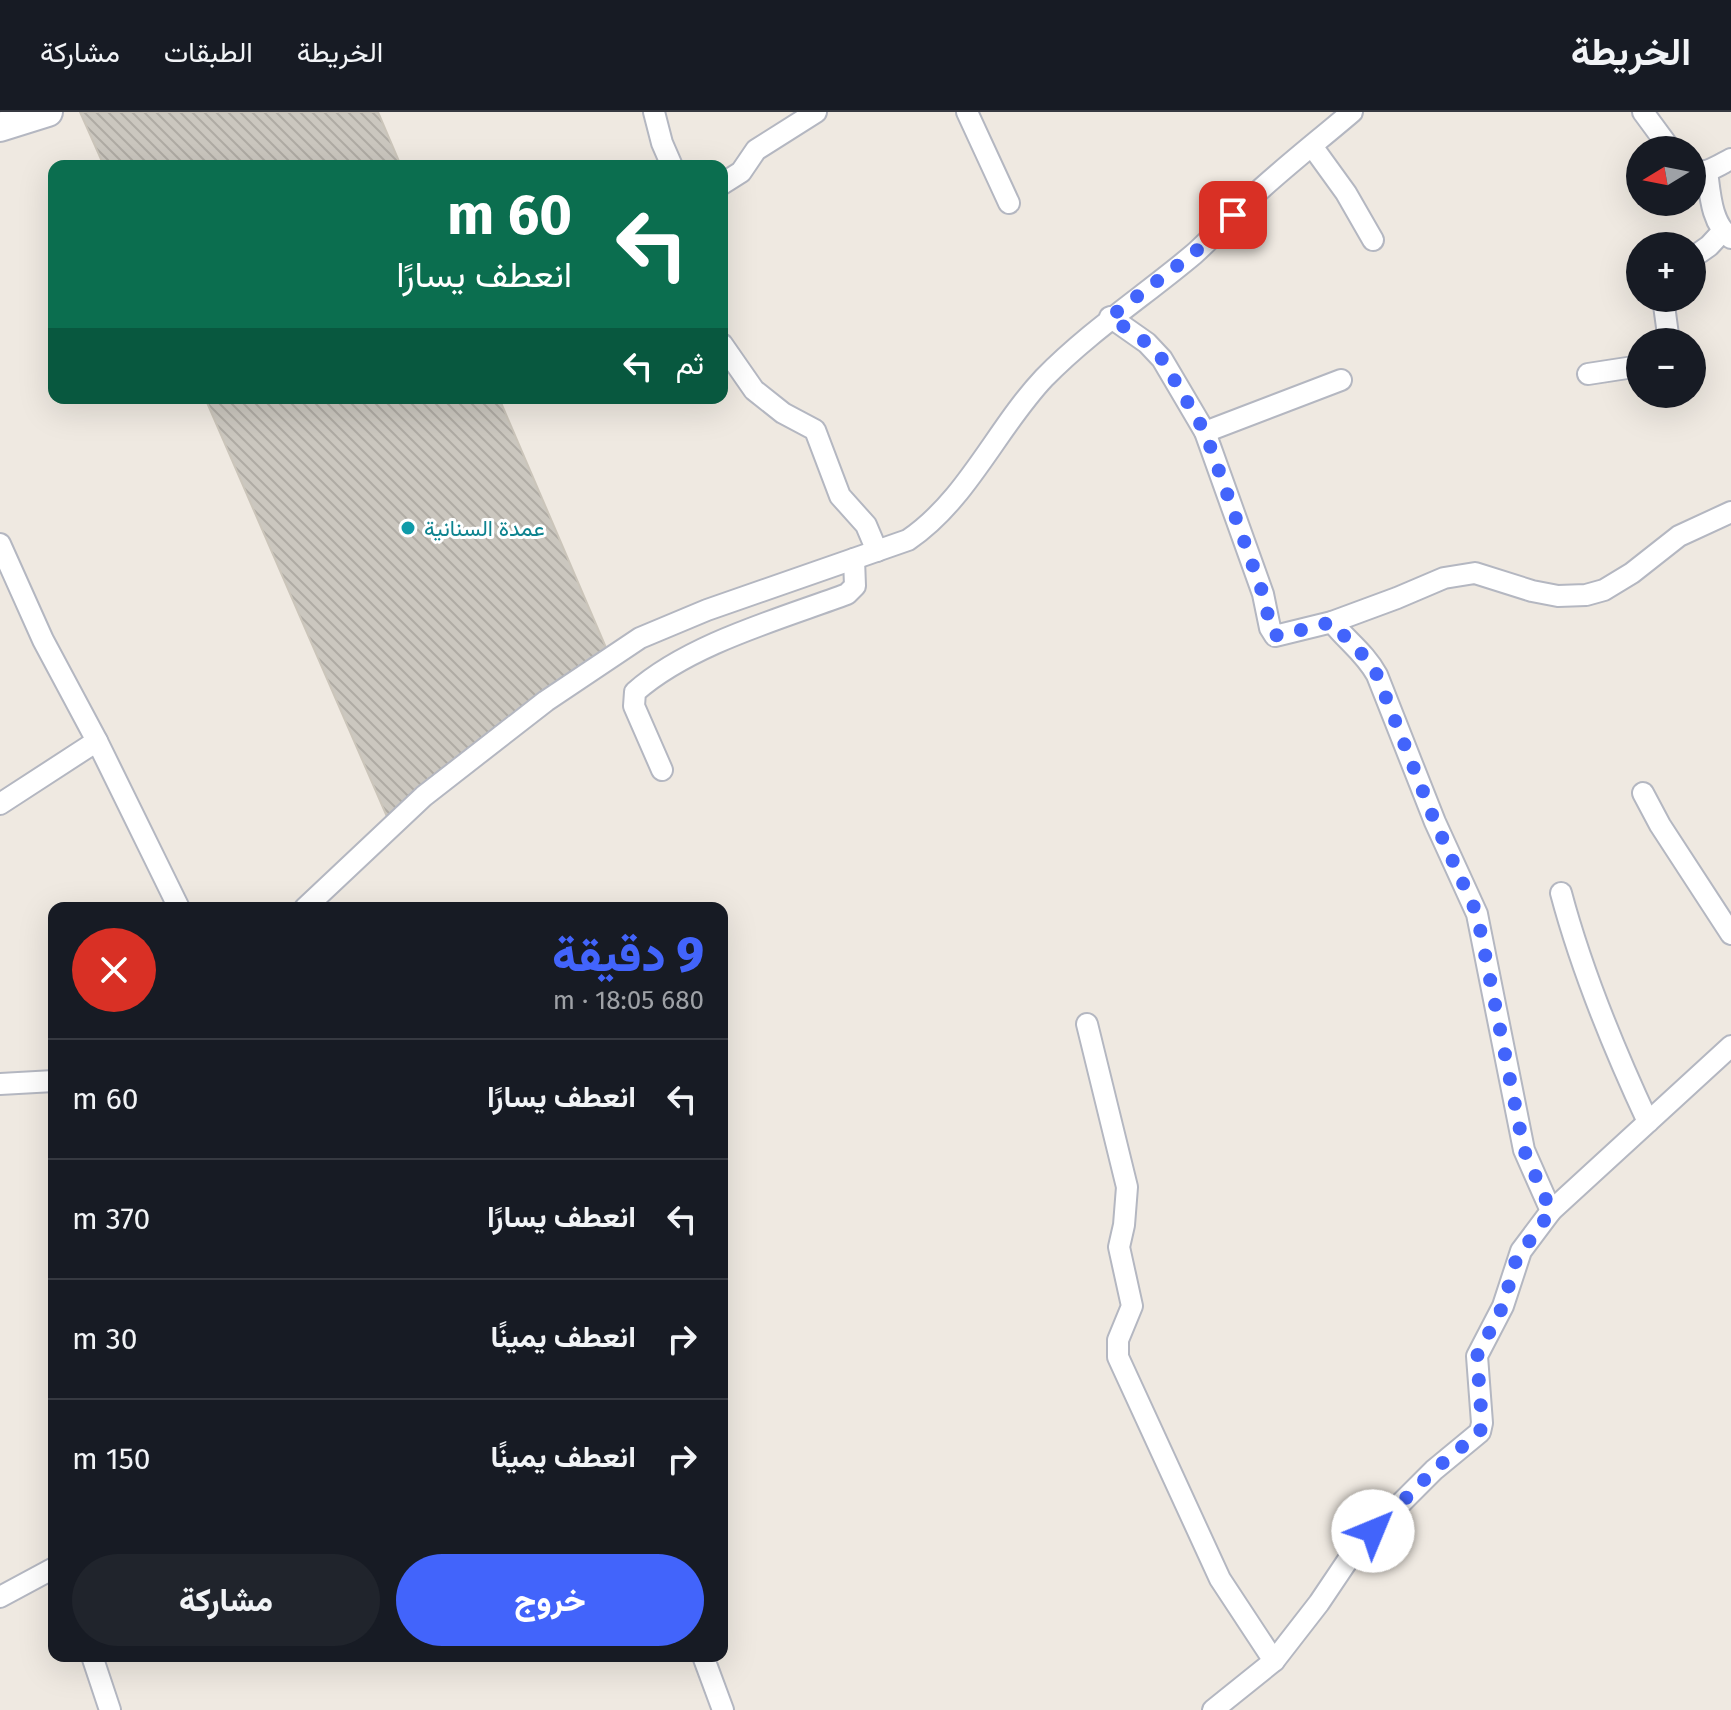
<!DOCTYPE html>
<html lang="ar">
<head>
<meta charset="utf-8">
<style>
  :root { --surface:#171b24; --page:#20242c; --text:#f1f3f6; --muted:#9ea1a6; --line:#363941; --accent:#4264fb }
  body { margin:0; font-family:"Fira Sans",Vazirmatn,sans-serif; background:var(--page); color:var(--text); direction:rtl; height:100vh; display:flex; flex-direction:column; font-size:30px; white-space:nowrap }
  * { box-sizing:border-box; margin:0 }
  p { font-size:26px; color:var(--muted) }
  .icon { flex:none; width:44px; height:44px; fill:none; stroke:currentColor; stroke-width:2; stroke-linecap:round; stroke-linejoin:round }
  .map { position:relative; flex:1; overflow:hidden; direction:ltr }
  .panel { position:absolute; left:48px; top:790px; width:680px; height:760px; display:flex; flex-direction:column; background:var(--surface); border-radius:16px; box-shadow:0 8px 32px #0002; direction:rtl }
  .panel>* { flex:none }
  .top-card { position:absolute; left:48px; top:48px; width:680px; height:244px; border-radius:16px; box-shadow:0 8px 32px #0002; direction:rtl; background:#0b6e4f; color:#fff; overflow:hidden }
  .needle { width:52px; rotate:260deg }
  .controls { position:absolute; left:1626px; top:24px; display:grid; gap:16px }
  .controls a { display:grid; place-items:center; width:80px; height:80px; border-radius:50%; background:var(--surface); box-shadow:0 8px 32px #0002; font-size:40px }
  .pin { position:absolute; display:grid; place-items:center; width:68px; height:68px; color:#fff; margin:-34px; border-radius:16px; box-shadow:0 4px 12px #0006 }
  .me { position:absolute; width:88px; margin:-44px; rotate:45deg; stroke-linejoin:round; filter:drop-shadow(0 0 6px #0008) }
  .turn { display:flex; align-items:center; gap:28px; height:168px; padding:0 24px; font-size:36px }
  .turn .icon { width:104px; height:104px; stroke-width:2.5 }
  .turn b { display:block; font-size:56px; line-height:68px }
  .then { display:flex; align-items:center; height:76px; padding:0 24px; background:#0003; gap:16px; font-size:30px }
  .round { display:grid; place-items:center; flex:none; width:84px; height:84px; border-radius:42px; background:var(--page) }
  .headline { display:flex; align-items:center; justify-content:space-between; height:136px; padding:0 24px }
  h1 { font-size:48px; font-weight:800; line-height:60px; color:var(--accent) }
  .primary-button { display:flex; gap:16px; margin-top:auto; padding:16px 24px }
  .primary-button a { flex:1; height:92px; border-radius:48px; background:var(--accent); color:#fff; font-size:32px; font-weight:800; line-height:92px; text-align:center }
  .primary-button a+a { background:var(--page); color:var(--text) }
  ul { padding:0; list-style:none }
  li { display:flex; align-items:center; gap:24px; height:120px; padding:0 24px; border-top:2px solid var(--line) }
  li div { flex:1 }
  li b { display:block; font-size:30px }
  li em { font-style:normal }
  header { display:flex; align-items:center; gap:48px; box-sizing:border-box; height:112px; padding:0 40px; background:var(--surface); border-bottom:2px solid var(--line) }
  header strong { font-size:38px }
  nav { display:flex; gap:44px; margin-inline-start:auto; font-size:28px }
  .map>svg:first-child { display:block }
</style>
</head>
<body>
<header>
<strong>الخريطة</strong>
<nav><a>الخريطة</a><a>الطبقات</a><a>مشاركة</a></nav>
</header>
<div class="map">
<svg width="1731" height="1598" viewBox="0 0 1731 1598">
  <defs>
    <pattern id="building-back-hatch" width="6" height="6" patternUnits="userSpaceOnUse" patternTransform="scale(2)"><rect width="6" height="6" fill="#cbc7bf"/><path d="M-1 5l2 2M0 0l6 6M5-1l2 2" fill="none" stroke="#afaba4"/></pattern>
  </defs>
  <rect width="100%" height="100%" fill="#efe9e1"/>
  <!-- building -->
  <g fill="url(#building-back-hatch)" stroke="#cbc5ba" stroke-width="2">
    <path d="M80 0H378L401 54H104Z"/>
    <path d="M205 286H499L610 545 391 714Z"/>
  </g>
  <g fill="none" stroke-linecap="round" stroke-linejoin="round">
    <!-- minor casing -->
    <g stroke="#b4b7c1" stroke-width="24">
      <g id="minor">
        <path d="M654 0 662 31 672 54"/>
        <path d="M967 0 1009 91"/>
        <path d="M1643 0 1671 38"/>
        <path d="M1312 34 1346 81 1373 128"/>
        <path d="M1692 58C1705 64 1719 53 1731 47"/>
        <path d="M1707 59C1710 81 1711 112 1731 126"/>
        <path d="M722 72 741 60 756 38 816 0"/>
        <path d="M1692 146 1709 134 1722 120"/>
        <path d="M1663 186 1669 230"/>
        <path d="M1110 205 1147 231 1162 247 1205 320 1263 482 1270 516 1275 524 1332 510 1397 486 1444 466 1475 461 1532 479 1558 484 1586 483 1604 478 1632 461 1679 424 1731 400"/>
        <path d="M722 232 754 278 783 301 815 318 840 384 866 413 877 439"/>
        <path d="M1588 262 1640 254"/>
        <path d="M1205 320 1341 268"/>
        <path d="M0 432 43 528 97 629 0 692"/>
        <path d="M1332 510C1347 529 1365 541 1377 563L1435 710 1477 802 1524 1038 1551 1099"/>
        <path d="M97 629 179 796"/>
        <path d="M662 658 634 594 635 580C689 532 780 507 847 482L855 474 854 447"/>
        <path d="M1643 681 1660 713 1731 822"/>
        <path d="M1561 781C1582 860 1613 935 1648 1010"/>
        <path d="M305 796 424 684 546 589 640 526 707 498 908 428C967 388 996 317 1044 266 1090 219 1144 184 1194 142 1213 125 1231 105 1250 87 1283 56 1318 29 1352 0"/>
        <path d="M1087 912 1127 1075 1124 1113 1119 1135 1132 1194 1118 1228V1245L1220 1467 1274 1549"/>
        <path d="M0 972 54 969"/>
        <path d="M0 1485 54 1456"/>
        <path d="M92 1544 110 1598"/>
        <path d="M703 1544 723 1598"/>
        <path d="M1213 1598 1274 1549 1319 1491 1356 1436 1434 1358 1480 1320 1482 1311 1477 1244 1503 1194 1521 1139 1551 1099 1731 934"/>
      </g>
    </g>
    <!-- secondary casing -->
    <g stroke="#b4b7c1" stroke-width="32">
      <path id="secondary" d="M0 15 48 0"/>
    </g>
    <!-- minor -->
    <use href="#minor" stroke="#fff" stroke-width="20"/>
    <!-- secondary -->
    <use href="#secondary" stroke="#fff" stroke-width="28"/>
  </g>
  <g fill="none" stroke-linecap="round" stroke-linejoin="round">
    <!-- route -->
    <path stroke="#4264fb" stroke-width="14" stroke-dasharray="0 25.2" d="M1233 103 1194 141 1110 205 1147 231 1162 247 1205 320 1263 482 1272 521 1278 524 1332 510C1347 529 1365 541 1377 563L1435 710 1477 802 1524 1038 1551 1099 1516 1148 1503 1194 1477 1244 1482 1311 1480 1320 1434 1358 1373 1419"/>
  </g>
  <!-- markers -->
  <circle fill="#0f9aa8" stroke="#fff" stroke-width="3" cx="408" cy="416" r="8"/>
  <g text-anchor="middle" stroke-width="6" stroke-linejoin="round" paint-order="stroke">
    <!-- culture labels -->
    <g font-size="22" fill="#0d838f" stroke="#fff" text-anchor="start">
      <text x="424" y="424">عمدة السنانية</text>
    </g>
  </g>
</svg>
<div class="controls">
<a><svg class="needle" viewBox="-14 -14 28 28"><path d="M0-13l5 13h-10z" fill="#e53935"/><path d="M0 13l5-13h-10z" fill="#9ea1a6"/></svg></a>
<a>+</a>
<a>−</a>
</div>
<div class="pin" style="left:1233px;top:103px;background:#d93025"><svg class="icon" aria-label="arrive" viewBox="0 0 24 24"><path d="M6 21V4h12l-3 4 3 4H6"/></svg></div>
<svg class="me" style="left:1373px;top:1419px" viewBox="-20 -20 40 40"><circle r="19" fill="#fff"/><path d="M0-13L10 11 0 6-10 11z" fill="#4264fb"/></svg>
<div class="top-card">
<div class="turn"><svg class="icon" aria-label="left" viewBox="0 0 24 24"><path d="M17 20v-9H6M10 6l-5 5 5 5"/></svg><div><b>60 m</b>انعطف يسارًا</div></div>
<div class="then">ثم<svg class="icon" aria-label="left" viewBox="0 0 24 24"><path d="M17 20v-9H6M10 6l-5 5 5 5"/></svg></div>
</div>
<section class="panel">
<div class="headline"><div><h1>9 دقيقة</h1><p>680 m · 18:05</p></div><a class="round" style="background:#d93025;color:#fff"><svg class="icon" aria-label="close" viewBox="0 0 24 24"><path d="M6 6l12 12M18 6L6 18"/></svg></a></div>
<ul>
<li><svg class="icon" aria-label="left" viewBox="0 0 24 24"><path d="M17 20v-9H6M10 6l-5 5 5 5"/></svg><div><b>انعطف يسارًا</b></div><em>60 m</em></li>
<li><svg class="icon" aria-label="left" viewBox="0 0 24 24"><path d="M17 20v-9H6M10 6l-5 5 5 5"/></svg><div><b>انعطف يسارًا</b></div><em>370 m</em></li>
<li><svg class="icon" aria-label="right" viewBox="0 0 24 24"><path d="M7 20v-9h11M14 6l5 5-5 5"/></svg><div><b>انعطف يمينًا</b></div><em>30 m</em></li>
<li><svg class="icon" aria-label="right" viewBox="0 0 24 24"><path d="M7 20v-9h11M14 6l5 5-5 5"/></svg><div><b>انعطف يمينًا</b></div><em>150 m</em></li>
</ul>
<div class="primary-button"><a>خروج</a><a>مشاركة</a></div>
</section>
</div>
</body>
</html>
